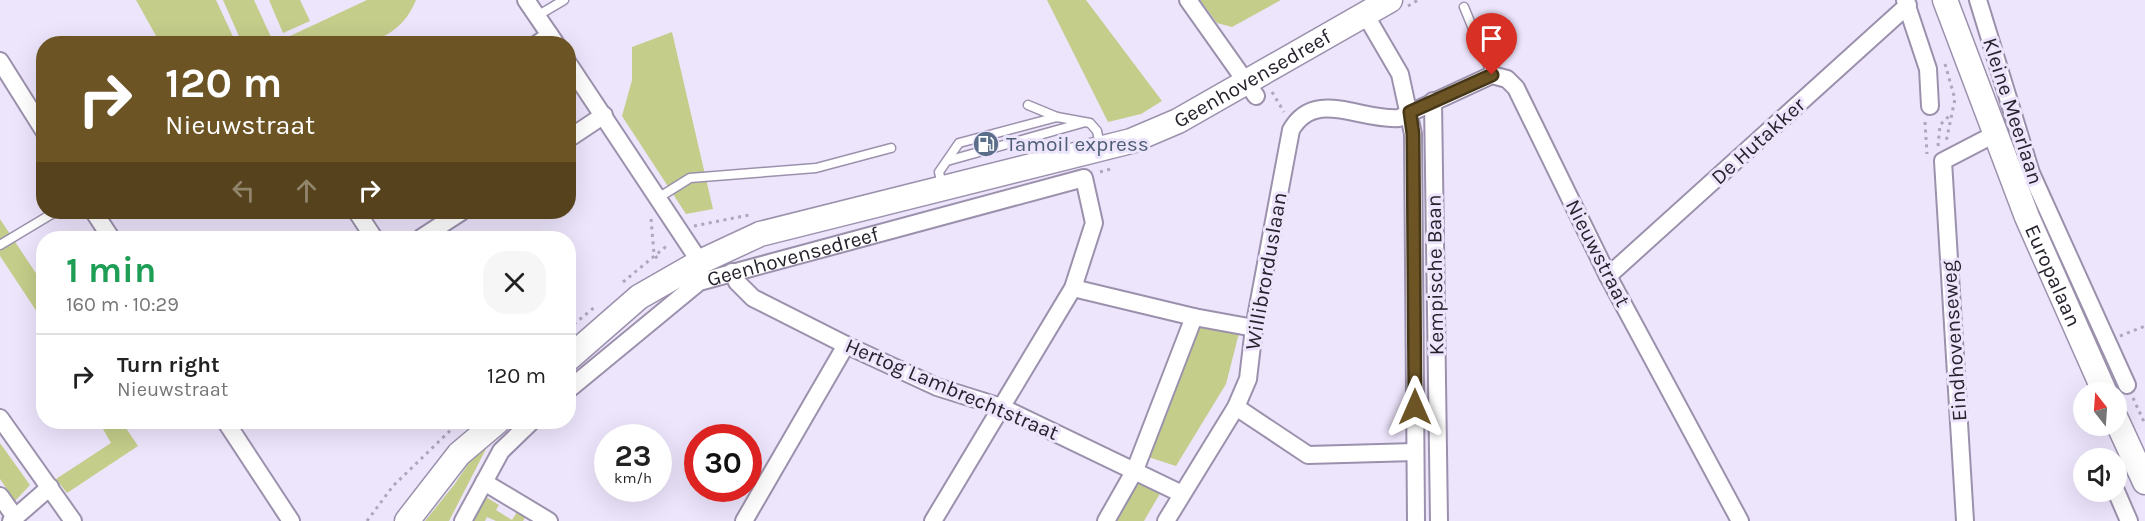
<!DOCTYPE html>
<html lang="en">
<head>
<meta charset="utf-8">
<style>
  :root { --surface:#fff; --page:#f6f6f6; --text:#222; --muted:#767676; --line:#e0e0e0 }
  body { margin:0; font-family:Karla,sans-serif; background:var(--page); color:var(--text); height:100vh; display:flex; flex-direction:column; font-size:22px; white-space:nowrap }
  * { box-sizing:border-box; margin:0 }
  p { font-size:20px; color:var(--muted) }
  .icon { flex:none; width:33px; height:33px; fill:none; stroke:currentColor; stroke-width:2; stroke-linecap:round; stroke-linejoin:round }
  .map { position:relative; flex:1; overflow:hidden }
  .details { position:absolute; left:36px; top:231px; width:540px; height:198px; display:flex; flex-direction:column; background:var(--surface); border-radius:24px; box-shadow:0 6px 24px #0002 }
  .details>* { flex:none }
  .top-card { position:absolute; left:36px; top:36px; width:540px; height:183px; border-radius:24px; box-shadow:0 6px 24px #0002; background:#6c5425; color:#fff; overflow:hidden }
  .needle { width:39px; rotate:343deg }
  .fabs { position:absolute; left:2073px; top:382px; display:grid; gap:12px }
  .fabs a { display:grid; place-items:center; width:54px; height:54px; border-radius:50%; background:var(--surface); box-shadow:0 6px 24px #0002; font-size:30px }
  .speed { position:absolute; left:594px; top:424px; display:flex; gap:12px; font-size:30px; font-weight:700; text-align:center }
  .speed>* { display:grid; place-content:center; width:78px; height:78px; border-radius:50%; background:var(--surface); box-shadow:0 6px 24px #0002; line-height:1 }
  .speed small { font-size:15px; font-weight:400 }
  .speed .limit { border:9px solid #d22; background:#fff; color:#111 }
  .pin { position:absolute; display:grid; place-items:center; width:51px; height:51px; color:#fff; margin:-62px -26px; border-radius:50% 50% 50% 0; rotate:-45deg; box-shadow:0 0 6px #0007 }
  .pin .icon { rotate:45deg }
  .me { position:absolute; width:66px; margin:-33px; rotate:0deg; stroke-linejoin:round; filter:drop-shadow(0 0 4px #0008) }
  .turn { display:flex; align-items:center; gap:21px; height:126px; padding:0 30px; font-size:27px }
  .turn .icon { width:78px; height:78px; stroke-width:2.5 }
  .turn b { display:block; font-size:42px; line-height:51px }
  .lanes { display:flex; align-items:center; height:57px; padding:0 30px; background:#0003; justify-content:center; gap:30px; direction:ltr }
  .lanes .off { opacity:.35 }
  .round { display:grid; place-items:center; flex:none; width:63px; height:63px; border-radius:24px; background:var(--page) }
  .summary { display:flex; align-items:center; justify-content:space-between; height:102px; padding:0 30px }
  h1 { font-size:36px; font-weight:700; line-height:45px; color:#1e9e55 }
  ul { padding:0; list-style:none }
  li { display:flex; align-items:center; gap:18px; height:84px; padding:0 30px; border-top:2px solid var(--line) }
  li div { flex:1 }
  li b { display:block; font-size:22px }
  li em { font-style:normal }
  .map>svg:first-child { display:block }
</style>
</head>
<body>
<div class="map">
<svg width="2145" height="521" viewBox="0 0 2145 521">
  <rect width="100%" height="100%" fill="#ede5fc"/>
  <!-- green -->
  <g fill="#c4cd8a">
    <path d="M136 0H216L236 43H160Z"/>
    <path d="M223 0H254L271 37 258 43H242Z"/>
    <path d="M269 0H300L310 21 283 33Z"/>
    <path d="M367 0H416C392 59 328 44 275 43Z"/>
    <path d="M1047 0H1086L1162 101 1141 114 1108 122Z"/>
    <path d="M1200 0H1281L1232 27 1217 23Z"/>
    <path d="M672 32 713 209 686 214 622 116 632 80V47Z"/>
    <path d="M0 219 43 284V321L0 256Z"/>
    <path d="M1200 327 1239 333 1226 384 1176 466 1148 457 1192 335Z"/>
    <path d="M99 422H122L138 446 67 493 56 479 111 443Z"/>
    <path d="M0 443 30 485 15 501 0 479Z"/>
    <path d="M482 444 488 445 449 521H425L454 485Z"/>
    <path d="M1140 480 1162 490 1144 521H1116Z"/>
    <path d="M486 497 499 505 496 510 512 520 519 509 527 514 523 521H496L487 517 485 521H473Z"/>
  </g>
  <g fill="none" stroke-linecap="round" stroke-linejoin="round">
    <!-- lane casing -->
    <g stroke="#9c91ad" stroke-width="11">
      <g id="lane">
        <path d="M1464 7 1492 75"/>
        <path d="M537 16 564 0"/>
        <path d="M1028 105 1057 117"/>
        <path d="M947 161 1082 123"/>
        <path d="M942 186 939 172 959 143 1057 117 1090 123 1097 131 1100 145"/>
        <path d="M658 198 690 178 816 168 891 148"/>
        <path d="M0 245 55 212"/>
      </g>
    </g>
    <!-- street casing -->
    <g stroke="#9c91ad" stroke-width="20">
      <g id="street">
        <path d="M526 0 556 44"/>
        <path d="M1188 0 1256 96"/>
        <path d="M1905 0 1928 69 1930 106"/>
        <path d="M1978 0 2031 173 2127 385"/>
        <path d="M1365 14 1400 74 1413 134 1416 521"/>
        <path d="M537 44 550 35"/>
        <path d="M0 61 44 131"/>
        <path d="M568 63 700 262"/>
        <path d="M1433 101 1439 521"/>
        <path d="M568 139 604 115"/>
        <path d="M94 212 111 238"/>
        <path d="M357 212 374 238"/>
        <path d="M421 238 461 212"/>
        <path d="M732 272 737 282 753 298 846 345 937 387 1001 407 1182 494"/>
        <path d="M1608 276 1908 5"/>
        <path d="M1073 288 1194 317 1254 328"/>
        <path id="s1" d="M568 390 699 282 1084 178 1094 223 1073 288 933 521"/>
        <path d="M1236 407 1308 455 1415 452"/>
        <path d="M0 418 73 521"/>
        <path d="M226 422 291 521"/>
        <path d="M484 482 549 521"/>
        <path d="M2116 491 2129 521"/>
        <path d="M0 496 15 517"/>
        <path d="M11 521 50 487"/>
        <path d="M463 521 501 451 531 422"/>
        <path d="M744 521 846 345"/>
        <path d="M1106 521 1135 470 1194 317"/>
        <path d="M1166 521 1236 407 1248 379 1254 328 1291 130C1315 88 1360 121 1399 118L1492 75 1507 79 1516 88 1608 276 1740 521"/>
        <path d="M1965 521 1943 161 1995 134"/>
      </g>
    </g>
    <!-- secondary casing -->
    <g stroke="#9c91ad" stroke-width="27">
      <g id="secondary">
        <path id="s2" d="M1945 0 2027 217 2105 393"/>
        <path id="s3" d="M568 359 639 297 700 262 760 234 1131 141 1178 121 1390 0"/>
        <path d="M2116 419 2145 482"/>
        <path d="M407 521 459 454 497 422"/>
      </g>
    </g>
    <!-- path -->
    <g stroke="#aea6ba" stroke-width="3" stroke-dasharray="3 4.5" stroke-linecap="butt">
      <path d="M1408 6 1418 0"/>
      <path d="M1945 64 1955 99 1946 142"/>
      <path d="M1272 92 1284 112"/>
      <path d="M1925 122 1927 154"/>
      <path d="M1938 146 1940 125 1951 114"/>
      <path d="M1100 172 1114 168"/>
      <path d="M651 219 654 254 659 261"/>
      <path d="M694 226 749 215"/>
      <path d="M623 282 669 244"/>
      <path d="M568 329 596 306"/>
      <path d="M2120 336 2145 326"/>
      <path d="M2133 398 2145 424"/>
      <path d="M367 521 393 486 459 422"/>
    </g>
    <!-- lane -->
    <use href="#lane" stroke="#fff" stroke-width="8"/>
    <!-- street -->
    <use href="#street" stroke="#fff" stroke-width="16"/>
    <!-- secondary -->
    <use href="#secondary" stroke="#fff" stroke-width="24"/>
  </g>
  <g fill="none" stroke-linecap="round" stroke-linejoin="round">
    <!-- route casing -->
    <g stroke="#463718" stroke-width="15">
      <path id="route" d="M1415 407 1413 134 1410 112 1492 75"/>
    </g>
    <!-- route -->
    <use href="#route" stroke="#6c5425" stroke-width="10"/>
  </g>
  <!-- icons -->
  <defs>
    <g id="fuel-disc" transform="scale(1.35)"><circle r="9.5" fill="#5c6f8a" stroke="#ede5fc"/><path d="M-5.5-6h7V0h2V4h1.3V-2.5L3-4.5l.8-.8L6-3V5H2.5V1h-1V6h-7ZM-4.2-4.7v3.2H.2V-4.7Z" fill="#fff"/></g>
  </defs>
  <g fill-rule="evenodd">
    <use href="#fuel-disc" x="986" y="144"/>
  </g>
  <g text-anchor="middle" stroke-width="6" stroke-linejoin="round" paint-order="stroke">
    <!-- street labels -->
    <g font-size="21" fill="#27222d" stroke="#ede5fc">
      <text dy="7" stroke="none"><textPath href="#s3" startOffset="750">Geenhovensedreef</textPath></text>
      <text transform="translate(2013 111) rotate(72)" y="7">Kleine Meerlaan</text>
      <text transform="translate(1758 141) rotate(-42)" y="7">De Hutakker</text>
      <text transform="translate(1598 253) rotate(63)" y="7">Nieuwstraat</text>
      <text dy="7" stroke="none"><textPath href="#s1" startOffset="267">Geenhovensedreef</textPath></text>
      <text transform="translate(1266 271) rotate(-80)" y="7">Willibrorduslaan</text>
      <text transform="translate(1435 275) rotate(-91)" y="7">Kempische Baan</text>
      <text dy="7" stroke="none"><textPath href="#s2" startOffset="296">Europalaan</textPath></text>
      <text transform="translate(1954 341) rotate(-94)" y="7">Eindhovenseweg</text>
      <text transform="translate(952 389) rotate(23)" y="7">Hertog Lambrechtstraat</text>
    </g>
    <!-- service labels -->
    <g font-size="21" fill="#4e5e75" stroke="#ede5fc" text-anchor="start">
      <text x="1006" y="151">Tamoil express</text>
    </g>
  </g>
</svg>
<div class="fabs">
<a><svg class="needle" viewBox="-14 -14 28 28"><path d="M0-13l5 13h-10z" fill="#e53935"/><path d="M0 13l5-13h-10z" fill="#767676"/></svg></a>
<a><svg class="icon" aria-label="sound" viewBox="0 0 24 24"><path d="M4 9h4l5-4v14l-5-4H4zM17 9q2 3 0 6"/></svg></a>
</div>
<div class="speed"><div>23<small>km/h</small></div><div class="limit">30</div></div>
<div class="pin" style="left:1492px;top:75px;background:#d93025"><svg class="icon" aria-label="arrive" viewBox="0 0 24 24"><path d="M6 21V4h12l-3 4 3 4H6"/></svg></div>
<svg class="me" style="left:1415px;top:407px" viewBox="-20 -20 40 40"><path d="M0-17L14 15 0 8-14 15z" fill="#6c5425" stroke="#fff" stroke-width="4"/></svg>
<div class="top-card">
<div class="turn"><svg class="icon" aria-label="right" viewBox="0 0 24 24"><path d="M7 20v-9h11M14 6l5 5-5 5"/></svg><div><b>120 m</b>Nieuwstraat</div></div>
<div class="lanes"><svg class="icon off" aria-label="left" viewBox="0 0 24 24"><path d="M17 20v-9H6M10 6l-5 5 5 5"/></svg><svg class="icon off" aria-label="ahead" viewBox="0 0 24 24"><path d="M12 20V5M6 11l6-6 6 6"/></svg><svg class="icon" aria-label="right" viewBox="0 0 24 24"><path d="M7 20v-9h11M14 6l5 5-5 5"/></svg></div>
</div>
<section class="details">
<div class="summary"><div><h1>1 min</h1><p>160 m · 10:29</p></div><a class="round"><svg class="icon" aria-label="close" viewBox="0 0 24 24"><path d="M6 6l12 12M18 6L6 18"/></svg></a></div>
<ul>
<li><svg class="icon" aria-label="right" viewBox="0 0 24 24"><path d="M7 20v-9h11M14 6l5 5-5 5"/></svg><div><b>Turn right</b><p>Nieuwstraat</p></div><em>120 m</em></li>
</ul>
</section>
</div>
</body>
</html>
